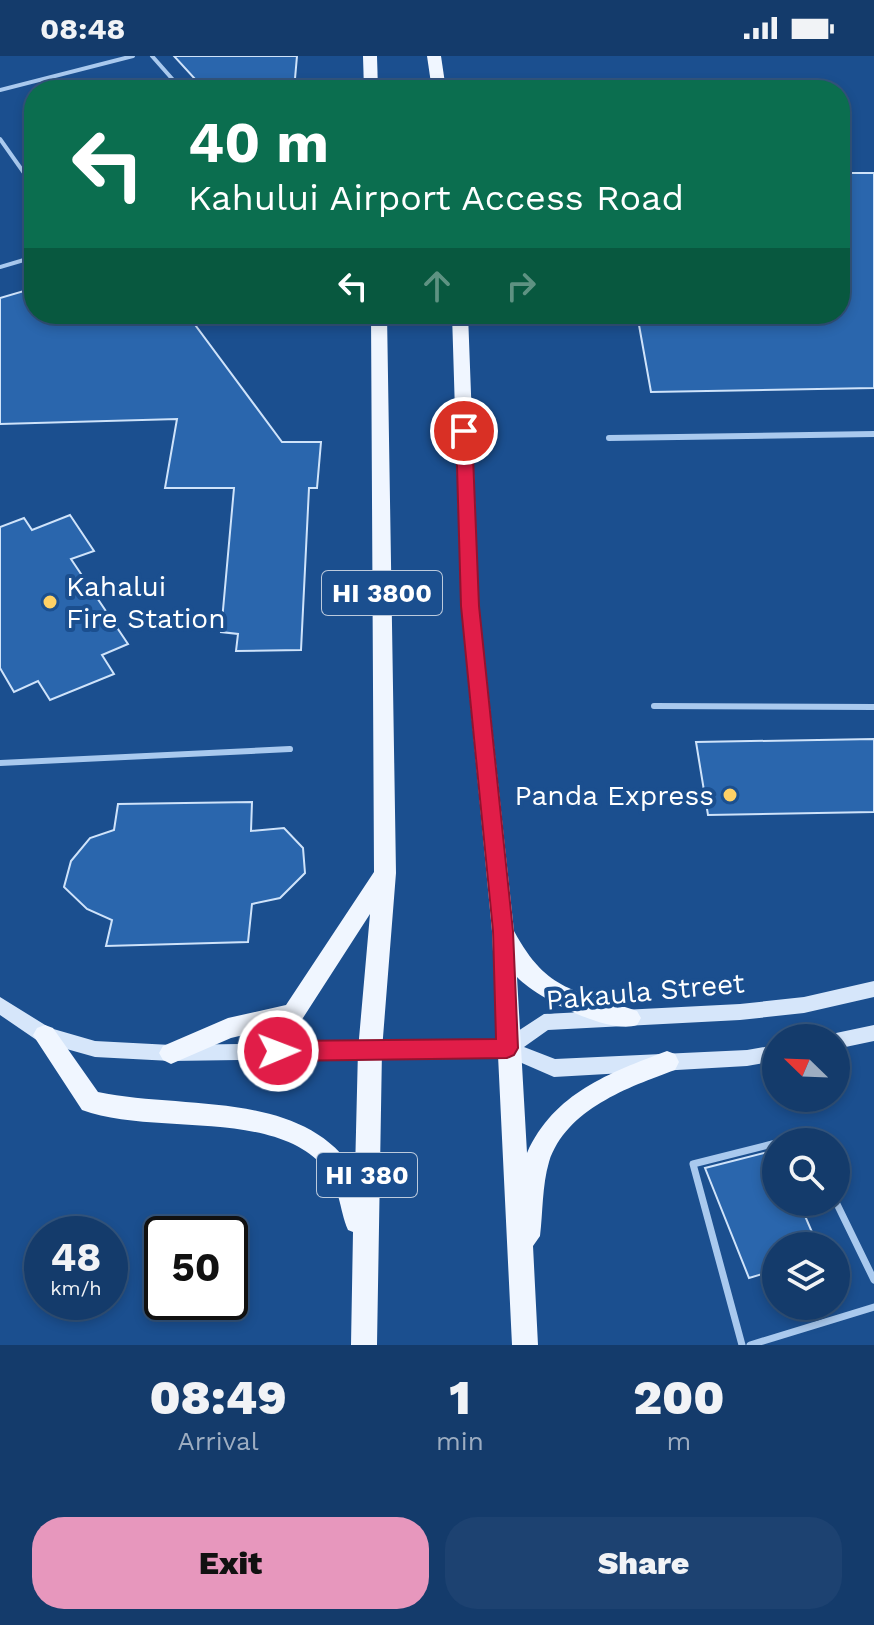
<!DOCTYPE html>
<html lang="en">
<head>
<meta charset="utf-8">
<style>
  :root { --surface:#143b6b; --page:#1d4271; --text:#f1f3f6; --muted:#9dadc1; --line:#33557e; --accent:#e797bd }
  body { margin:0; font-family:"Work Sans",sans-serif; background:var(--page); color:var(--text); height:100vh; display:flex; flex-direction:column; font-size:30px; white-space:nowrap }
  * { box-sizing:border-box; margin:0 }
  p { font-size:26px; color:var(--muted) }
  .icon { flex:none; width:44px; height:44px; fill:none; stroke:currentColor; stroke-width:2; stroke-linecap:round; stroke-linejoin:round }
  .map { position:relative; height:1289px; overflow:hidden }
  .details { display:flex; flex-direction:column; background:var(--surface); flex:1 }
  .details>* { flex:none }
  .guide { position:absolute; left:24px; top:24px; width:826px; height:244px; border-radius:32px; box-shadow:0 4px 12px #0003,0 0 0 2px var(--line); background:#0b6e4f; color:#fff; overflow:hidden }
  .needle { width:52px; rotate:293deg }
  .controls { position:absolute; left:762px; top:968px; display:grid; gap:16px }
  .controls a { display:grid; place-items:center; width:88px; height:88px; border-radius:50%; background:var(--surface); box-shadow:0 4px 12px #0003,0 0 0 2px var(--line); font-size:40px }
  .speed { position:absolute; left:24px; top:1160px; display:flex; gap:16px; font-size:40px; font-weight:700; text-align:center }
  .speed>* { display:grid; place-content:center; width:104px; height:104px; border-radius:50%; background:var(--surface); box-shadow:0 4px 12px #0003,0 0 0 2px var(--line); line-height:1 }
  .speed small { font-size:20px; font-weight:400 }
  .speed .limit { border:4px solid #111; border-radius:12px; background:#fff; color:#111 }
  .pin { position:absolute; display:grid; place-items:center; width:68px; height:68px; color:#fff; margin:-34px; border:4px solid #fff; border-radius:50%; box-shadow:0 2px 8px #0007 }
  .me { position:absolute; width:88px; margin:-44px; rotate:89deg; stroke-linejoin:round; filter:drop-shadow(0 0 6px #0008) }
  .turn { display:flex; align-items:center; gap:28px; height:168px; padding:0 32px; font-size:36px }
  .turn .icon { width:104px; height:104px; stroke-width:2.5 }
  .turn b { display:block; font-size:56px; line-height:68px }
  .lanes { display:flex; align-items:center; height:76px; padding:0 32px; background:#0003; justify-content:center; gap:40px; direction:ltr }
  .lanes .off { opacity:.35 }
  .eta { display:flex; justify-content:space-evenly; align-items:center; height:136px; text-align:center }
  .eta b { font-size:48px; font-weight:800; line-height:56px }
  .button { display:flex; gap:16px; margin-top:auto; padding:16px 32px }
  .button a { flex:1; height:92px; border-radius:32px; background:var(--accent); color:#111; font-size:32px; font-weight:800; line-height:92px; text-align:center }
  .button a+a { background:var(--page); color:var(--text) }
  .status { display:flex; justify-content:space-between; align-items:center; height:56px; padding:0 40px; background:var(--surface); direction:ltr }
  .status svg { height:22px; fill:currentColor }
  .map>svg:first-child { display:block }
</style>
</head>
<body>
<div class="status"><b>08:48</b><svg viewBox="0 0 49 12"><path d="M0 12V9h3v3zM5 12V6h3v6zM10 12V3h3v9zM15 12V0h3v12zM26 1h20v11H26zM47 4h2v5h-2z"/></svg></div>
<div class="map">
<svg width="874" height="1289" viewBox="0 0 874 1289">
  <rect width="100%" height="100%" fill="#1b4f8f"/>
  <!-- building -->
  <g fill="#2a66ad" stroke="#cfe3fa" stroke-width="2">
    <path d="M174 0H297L294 34H205Z"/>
    <path d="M840 117H874V332L651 336 637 258H840Z"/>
    <path d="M34 232V258H187L282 386H321L317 432H309L301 594 236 595 238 578 221 576 234 432H165L177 363 0 368V242Z"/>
    <path d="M70 459 94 495 71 503 128 588 102 599 114 618 50 644 38 625 14 636 0 612V471L24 462 32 474Z"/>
    <path d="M874 683V756L708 759 696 686Z"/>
    <path d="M252 746 251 775 284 772 303 792 305 817 280 842 252 848 248 886 106 890 112 864 87 853 64 831 71 805 90 782 114 774 118 748Z"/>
    <path d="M776 1094V1146H799L818 1190H776V1214L749 1222 705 1112Z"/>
  </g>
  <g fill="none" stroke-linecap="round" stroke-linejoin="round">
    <!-- lane-far2 -->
    <g stroke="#a9c9ee" stroke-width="4">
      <path d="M152 0 182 34"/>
      <path d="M0 34 133 0"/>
      <path d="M0 83 34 131"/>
      <path d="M0 211 34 201"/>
    </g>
    <!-- lane-far1 -->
    <g stroke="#a9c9ee" stroke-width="6">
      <path d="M609 382 874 378"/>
      <path d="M654 650 874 651"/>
      <path d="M0 707 290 693"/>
    </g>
    <!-- lane -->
    <g stroke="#a9c9ee" stroke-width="7">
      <path d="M778 1086 804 1079 807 1086"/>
      <path d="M836 1146 874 1224"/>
      <path d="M742 1289 693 1108 776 1087"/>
      <path d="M750 1289 874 1251"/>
    </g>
    <!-- secondary -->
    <g fill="#d6e6fa" fill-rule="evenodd">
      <path d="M874 925V941L804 957 740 964 548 974 524 991 555 1003 747 994 776 989V1005L747 1010 554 1021 506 1000 171 1005 95 1001 38 985 0 959V941L50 972 95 985 171 989 504 984 544 958 740 948 804 941Z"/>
      <path d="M874 969V985L836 993V982H828L836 977Z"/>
    </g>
    <!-- primary -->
    <g fill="#f0f6ff" fill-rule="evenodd">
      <path d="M363 0H377L378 34H364Z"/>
      <path d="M427 0H441L446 34H432Z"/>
      <path d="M371 258H387L396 817 382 994 377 1289H351L353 1176 348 1174C339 1153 340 1129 324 1111 273 1052 152 1080 82 1054L33 979 37 972 45 969 53 972 98 1036C183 1054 303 1033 355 1116L358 994 370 858 301 965 231 982 171 1008 163 1004 159 997 163 990 228 962 286 949 374 816Z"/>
      <path d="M452 258H468L479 550 514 875C548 938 576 933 637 955L641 962 637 969C609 979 537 942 517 921L527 1097C554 1037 609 1017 667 995L675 998 679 1006 675 1014C629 1031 566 1053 549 1106 542 1130 543 1156 540 1180L533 1190 538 1289H512L492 875 461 550Z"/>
    </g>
  </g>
  <!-- route -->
  <path fill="#e11d48" stroke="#92132f" stroke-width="2" d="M464 370 472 375 479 550 513 875 518 992 514 999 507 1002 278 1005 271 1002 268 995 271 988 278 985 496 983 493 875 461 550 456 375Z"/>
  <!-- markers -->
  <g fill="#ffd166" stroke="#1b4f8f" stroke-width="3">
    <circle cx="50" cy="546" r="8"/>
    <circle cx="730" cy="739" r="8"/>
  </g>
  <g text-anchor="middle" stroke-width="8" stroke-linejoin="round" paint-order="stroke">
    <!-- shield labels -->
    <g fill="#1b4f8f" stroke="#bbcadd" stroke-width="2">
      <rect x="322" y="515" width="120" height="44" rx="6"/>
      <rect x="317" y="1097" width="100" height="44" rx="6"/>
    </g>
    <g font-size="26" font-weight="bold" fill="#fff">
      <text x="382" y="546">HI 3800</text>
      <text x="367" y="1128">HI 380</text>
    </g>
    <!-- poi labels -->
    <g font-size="28" fill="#fff" stroke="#1b4f8f" text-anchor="start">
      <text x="66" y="540">Kahalui<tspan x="66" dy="32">Fire Station</tspan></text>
      <text x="714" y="749" text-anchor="end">Panda Express</text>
    </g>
    <!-- street labels -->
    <g font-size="28" fill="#fff" stroke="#1b4f8f">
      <text transform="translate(645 935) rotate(-5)" y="10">Pakaula Street</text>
    </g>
  </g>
</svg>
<div class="controls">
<a><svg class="needle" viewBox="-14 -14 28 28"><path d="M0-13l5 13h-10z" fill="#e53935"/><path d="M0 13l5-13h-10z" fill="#9dadc1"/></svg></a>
<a><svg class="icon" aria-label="search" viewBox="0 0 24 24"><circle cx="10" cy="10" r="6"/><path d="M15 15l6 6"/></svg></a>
<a><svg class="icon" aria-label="layers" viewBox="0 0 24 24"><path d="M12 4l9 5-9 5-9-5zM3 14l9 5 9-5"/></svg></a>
</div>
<div class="speed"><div>48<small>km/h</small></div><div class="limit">50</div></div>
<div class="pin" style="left:464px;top:375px;background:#d93025"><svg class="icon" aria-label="arrive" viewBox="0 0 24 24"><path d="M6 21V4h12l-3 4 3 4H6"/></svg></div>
<svg class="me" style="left:278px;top:995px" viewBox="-20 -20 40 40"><circle r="17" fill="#e11d48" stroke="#fff" stroke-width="3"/><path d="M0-11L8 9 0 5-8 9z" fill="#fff"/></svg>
<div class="guide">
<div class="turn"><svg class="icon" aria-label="left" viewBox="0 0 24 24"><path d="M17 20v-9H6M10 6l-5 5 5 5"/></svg><div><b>40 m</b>Kahului Airport Access Road</div></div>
<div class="lanes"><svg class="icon" aria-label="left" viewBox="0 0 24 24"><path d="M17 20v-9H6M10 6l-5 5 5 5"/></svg><svg class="icon off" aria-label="ahead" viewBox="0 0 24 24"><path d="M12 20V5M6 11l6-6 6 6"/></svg><svg class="icon off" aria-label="right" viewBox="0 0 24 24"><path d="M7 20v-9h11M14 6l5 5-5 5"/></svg></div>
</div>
</div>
<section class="details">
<div class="eta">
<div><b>08:49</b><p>Arrival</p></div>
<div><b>1</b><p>min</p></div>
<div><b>200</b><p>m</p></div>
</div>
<div class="button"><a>Exit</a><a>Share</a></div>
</section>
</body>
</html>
